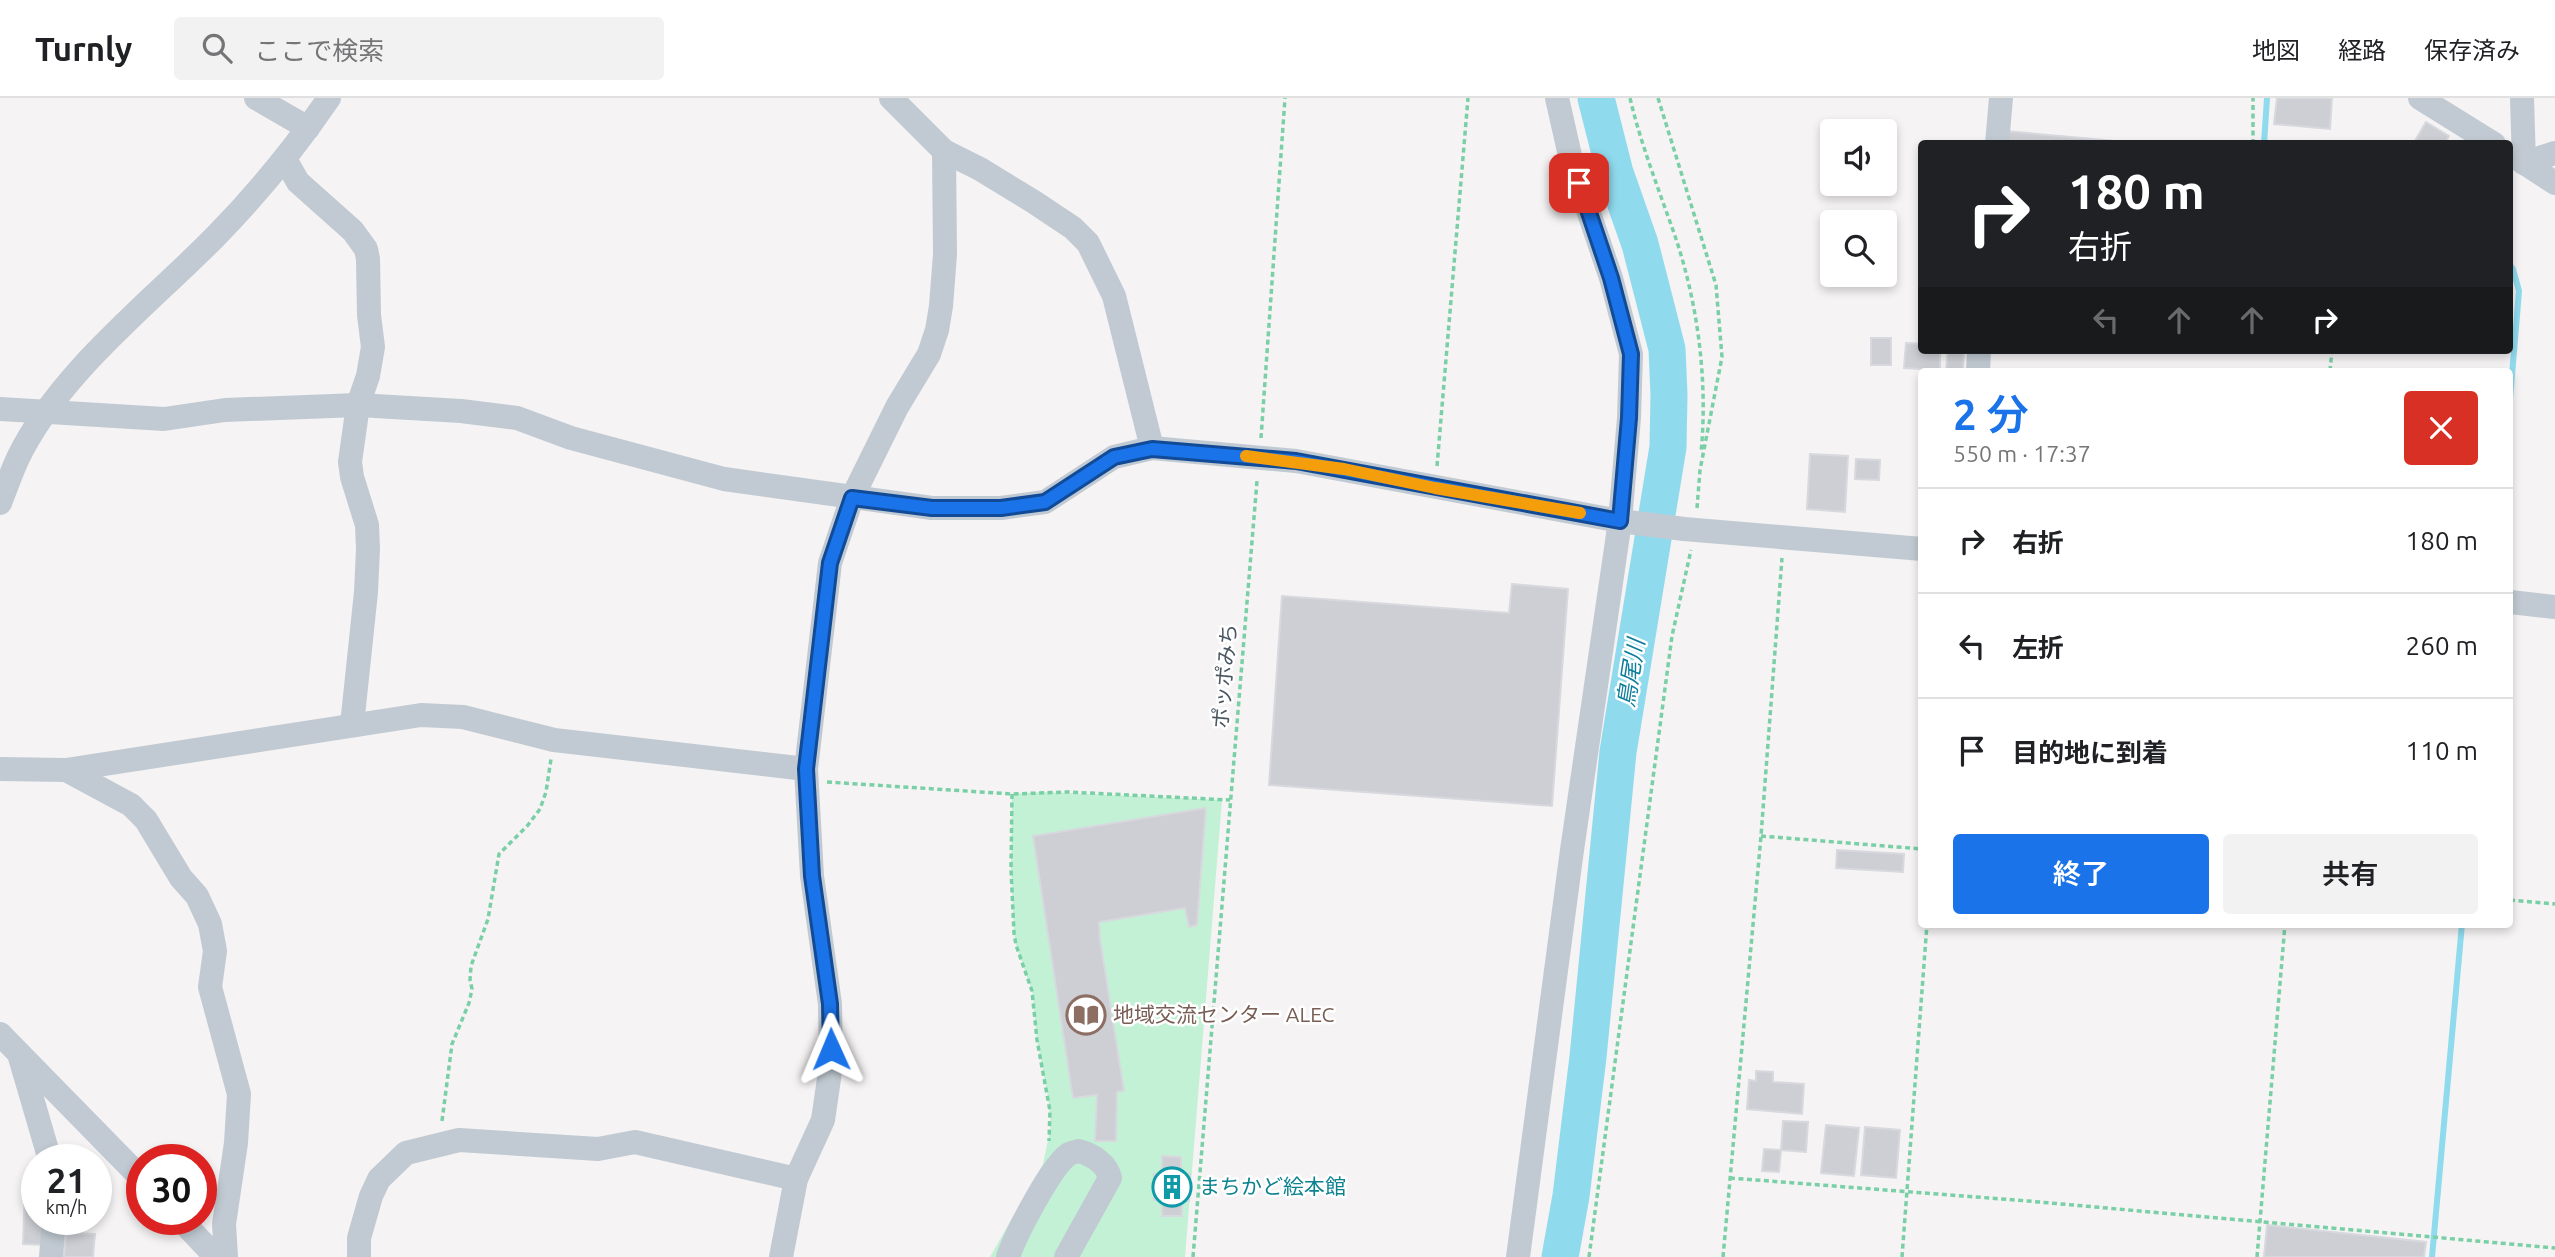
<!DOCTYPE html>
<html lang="ja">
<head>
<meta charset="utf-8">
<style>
  :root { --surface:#fff; --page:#f2f2f2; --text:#202124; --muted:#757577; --line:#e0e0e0; --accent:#1a73e8 }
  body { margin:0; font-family:Ubuntu,"Noto Sans JP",sans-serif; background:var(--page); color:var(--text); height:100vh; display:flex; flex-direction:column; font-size:26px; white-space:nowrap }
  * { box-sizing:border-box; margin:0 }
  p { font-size:23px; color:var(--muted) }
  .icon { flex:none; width:38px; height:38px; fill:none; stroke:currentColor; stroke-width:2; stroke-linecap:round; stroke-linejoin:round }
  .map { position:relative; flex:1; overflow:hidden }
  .details { position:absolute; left:1918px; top:270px; width:595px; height:560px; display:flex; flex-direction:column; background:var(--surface); border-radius:7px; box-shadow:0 4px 10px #0003 }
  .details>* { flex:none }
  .banner { position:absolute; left:1918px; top:42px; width:595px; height:214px; border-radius:7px; box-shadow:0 4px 10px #0003; background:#202124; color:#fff; overflow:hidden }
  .tools { position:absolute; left:1820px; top:21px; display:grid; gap:14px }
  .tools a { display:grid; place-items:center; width:77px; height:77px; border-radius:7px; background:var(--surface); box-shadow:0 4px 10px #0003; font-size:35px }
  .speed { position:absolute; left:21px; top:1046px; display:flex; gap:14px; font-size:35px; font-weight:700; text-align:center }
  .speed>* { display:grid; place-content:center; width:91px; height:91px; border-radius:50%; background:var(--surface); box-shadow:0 4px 10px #0003; line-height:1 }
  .speed small { font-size:18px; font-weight:400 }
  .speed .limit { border:10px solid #d22; background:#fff; color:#111 }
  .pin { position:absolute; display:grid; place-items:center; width:60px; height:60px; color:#fff; margin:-30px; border-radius:14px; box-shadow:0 4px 10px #0006 }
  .me { position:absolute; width:77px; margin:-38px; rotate:359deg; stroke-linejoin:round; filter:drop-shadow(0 0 5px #0008) }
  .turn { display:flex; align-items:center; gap:24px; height:147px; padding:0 35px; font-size:32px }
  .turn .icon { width:91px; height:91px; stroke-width:2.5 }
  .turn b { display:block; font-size:49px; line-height:60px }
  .lanes { display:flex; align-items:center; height:66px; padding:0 35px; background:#0003; justify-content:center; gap:35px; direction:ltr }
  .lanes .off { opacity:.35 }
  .round { display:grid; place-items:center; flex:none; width:74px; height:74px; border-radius:7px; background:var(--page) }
  .head { display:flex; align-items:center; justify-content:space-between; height:119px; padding:0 35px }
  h1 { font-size:42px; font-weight:600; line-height:52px; color:var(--accent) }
  .primary-button { display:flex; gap:14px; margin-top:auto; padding:14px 35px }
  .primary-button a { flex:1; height:80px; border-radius:7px; background:var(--accent); color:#fff; font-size:28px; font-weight:600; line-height:80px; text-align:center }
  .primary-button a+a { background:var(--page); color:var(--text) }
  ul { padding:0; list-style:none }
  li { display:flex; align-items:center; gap:21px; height:105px; padding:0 35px; border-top:2px solid var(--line) }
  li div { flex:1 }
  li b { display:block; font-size:26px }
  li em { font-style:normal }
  header { display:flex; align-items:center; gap:42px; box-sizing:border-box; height:98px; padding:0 35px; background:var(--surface); border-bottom:2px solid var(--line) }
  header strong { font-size:33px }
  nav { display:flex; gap:38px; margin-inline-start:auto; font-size:24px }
  .search { width:490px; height:63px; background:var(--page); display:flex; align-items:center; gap:18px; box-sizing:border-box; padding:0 24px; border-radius:7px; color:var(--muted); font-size:26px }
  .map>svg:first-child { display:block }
</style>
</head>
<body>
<header>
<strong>Turnly</strong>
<div class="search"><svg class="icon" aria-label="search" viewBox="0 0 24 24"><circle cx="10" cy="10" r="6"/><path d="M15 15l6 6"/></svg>ここで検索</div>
<nav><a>地図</a><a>経路</a><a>保存済み</a></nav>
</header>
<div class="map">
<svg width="2555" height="1159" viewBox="0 0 2555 1159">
  <rect width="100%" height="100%" fill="#f5f3f3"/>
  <!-- green -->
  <path fill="#c3f1d5" d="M1041 694 1222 702 1185 1159H990L1043 1066 1051 1028 1048 999 1037 942 1032 893 1016 847 1014 835 1011 771 1012 696Z"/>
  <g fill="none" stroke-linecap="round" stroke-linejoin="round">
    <!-- stream -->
    <g stroke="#90daee" stroke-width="6">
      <path d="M2264 46 2267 0"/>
      <path d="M2510 167 2513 171 2519 193 2510 301"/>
      <path d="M2432 1159 2462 826"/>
    </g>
    <!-- river -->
    <path stroke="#90daee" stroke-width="37" d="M1560 1159 1571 1098 1588 959 1618 654 1668 349 1669 297 1667 251 1640 146 1615 75 1596 0"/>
  </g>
  <!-- building -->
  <g fill="#cdcfd5" stroke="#d7d9de" stroke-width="2">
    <path d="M2277 0H2332L2330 31 2274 26Z"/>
    <path d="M2426 24 2449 38 2444 46H2419L2415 43Z"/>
    <path d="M2006 33 2148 46H2005Z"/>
    <rect x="1871" y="240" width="20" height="27"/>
    <path d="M1906 245 1922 246V252H1940V272L1904 270Z"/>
    <path d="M1948 252 1964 253 1963 273H1946Z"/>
    <path d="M1810 356 1848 358 1845 414 1807 411Z"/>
    <path d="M1856 361 1880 362 1879 382 1855 381Z"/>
    <path d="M1512 486 1568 491 1552 708 1269 687 1282 498 1509 515Z"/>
    <path d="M1206 710 1197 827 1189 829 1185 810 1099 824 1100 841 1124 993 1117 994 1116 1043H1095L1097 997 1073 1000 1033 738Z"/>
    <path d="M1837 752 1904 756 1903 774 1836 770Z"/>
    <path d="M1756 973 1773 974V984L1804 986 1802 1016 1747 1011 1749 982 1756 983Z"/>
    <path d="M1783 1023 1808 1024 1806 1054 1781 1052Z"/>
    <path d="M1826 1027 1859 1030 1854 1078 1821 1075Z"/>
    <path d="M1865 1029 1900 1032 1896 1080 1861 1077Z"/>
    <path d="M1764 1051 1781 1052 1779 1074 1762 1073Z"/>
    <path d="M1162 1058 1181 1059V1076H1190L1189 1103H1182V1118H1162V1102H1154V1076H1162Z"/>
    <path d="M25 1090 37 1091V1122H50L48 1147 23 1146Z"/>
    <path d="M2267 1127 2426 1144 2424 1159H2264Z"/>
    <path d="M66 1135 95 1136 93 1159H64Z"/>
  </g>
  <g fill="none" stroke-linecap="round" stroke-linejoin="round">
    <!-- path -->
    <g stroke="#7ad0a6" stroke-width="3.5" stroke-dasharray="5 3.5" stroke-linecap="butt">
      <path d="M1630 0C1641 47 1659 92 1675 138 1698 206 1708 283 1701 355"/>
      <path d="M1658 0 1716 187 1722 259 1700 372 1697 410"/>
      <path d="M2253 46V0"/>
      <path d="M2330 273 2332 252"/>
      <path d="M1261 340 1285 0"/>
      <path d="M1437 368 1468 0"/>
      <path d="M827 684 1012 696 1068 694 1230 702"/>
      <path d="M1012 696 1011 771 1014 835 1016 847 1032 893 1037 942 1050 1013 1049 1043"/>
      <path d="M1761 738 1922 751"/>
      <path d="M2510 802 2555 806"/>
      <path d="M442 1023 452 946 469 905 472 891 470 882 471 868 488 821 499 756 528 727 540 711 546 694 551 661"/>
      <path d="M1730 1080 2028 1103 2555 1150"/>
      <path d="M1193 1159 1257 383"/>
      <path d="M1589 1159 1672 538 1691 452"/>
      <path d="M1723 1159 1761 738 1782 460"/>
      <path d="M1902 1159 1927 826"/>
      <path d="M2257 1159 2285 826"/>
    </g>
    <!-- minor -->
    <g stroke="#c1cad2" stroke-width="24">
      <path d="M256 0 308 30"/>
      <path d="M891 0 944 53 980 71 1034 104 1073 130 1088 145 1114 198 1152 350"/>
      <path d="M2420 0 2494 46"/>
      <path d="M2522 0 2524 65"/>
      <path d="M1997 46 2001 0"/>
      <path d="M2512 57 2555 85"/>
      <path d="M285 61 298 84 353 133 366 151 368 161 369 217 373 249 368 278 358 307 350 364 352 379 367 427 368 451 366 494 352 627"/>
      <path d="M2524 65 2555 55"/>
      <path d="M1978 273 1979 252"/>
      <path d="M0 311 164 321 225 312 358 307 461 313 517 320 571 340 724 381 932 410H1001L1045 404 1114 359 1152 350 1296 363 1620 423 1684 431 1922 451"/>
      <path d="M0 405C6 390 11 375 18 360 59 275 149 206 215 139 257 96 295 50 329 0"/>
      <path d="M2510 504 2555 509"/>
      <path d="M0 671 66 672 421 617 463 619 554 642 806 671"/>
      <path d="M66 672 131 707 146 722 181 780 197 798 210 826 215 853 210 889 239 996 236 1045 224 1126 226 1159"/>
      <path d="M0 936 142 1081"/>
      <path d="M19 956 50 1062"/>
      <path d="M181 1122 216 1159"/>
      <path d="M51 1159 54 1122"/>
      <path d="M359 1159V1140L371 1098 379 1081 406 1055 459 1042 598 1051 635 1044 796 1081"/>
      <path d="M781 1159 796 1081 823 1022 831 967 830 906 812 778 806 671 830 465 852 400 897 309 929 256 937 232 941 208 945 156 944 53"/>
      <path d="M1008 1159C1015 1138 1051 1068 1069 1056 1073 1054 1075 1054 1079 1053 1093 1057 1107 1066 1110 1080L1066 1159"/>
      <path d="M1518 1159 1572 752 1620 423 1629 320 1631 256 1611 180 1571 62 1557 0"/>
    </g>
  </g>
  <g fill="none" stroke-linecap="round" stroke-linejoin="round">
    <!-- route casing -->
    <g stroke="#114b97" stroke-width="18">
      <path id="route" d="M831 951 830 906 812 778 806 671 830 465 852 400 932 410H1001L1045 404 1114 359 1152 351 1296 363 1620 423 1629 320 1631 256 1611 180 1579 85"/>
    </g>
    <!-- route -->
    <use href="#route" stroke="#1a73e8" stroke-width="12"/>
    <!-- slow -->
    <path stroke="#f59e0b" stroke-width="12" d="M1246 358 1344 371 1435 390 1580 415"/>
  </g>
  <!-- icons -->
  <defs>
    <g id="library-ring" transform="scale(2.0125)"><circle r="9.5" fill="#fff" stroke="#8d6e63" stroke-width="1.5"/><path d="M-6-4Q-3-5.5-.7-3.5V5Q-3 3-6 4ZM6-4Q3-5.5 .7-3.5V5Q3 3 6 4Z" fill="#8d6e63"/></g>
    <g id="building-ring" transform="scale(2.0125)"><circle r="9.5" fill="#fff" stroke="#0f9aa8" stroke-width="1.5"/><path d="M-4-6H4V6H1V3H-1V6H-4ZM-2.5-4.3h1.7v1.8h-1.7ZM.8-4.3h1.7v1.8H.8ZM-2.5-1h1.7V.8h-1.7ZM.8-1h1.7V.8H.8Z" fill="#0f9aa8"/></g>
  </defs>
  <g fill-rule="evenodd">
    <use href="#library-ring" x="1086" y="917"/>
    <use href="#building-ring" x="1172" y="1089"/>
  </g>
  <g text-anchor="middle" stroke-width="5" stroke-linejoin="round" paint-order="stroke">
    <!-- street labels -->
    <g font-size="21" fill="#4a5661" stroke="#fff">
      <text transform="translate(1225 578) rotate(-85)" y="7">ポッポみち</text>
    </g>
    <!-- education labels -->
    <g font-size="21" fill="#785e54" stroke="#fff" text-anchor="start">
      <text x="1113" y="924">地域交流センター ALEC</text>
    </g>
    <!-- culture labels -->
    <g font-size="21" fill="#0d838f" stroke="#fff" text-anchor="start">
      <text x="1199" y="1096">まちかど絵本館</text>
    </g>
    <!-- water labels -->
    <g font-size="23" font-style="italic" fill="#0c7c9b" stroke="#fff">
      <text transform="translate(1631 575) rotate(-81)" y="8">鳥尾川</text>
    </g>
  </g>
</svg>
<div class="tools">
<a><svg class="icon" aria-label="sound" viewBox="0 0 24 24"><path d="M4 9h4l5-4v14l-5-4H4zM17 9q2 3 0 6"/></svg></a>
<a><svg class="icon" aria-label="search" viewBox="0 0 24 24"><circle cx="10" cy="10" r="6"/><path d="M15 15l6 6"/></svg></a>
</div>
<div class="speed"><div>21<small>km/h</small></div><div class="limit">30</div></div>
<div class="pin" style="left:1579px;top:85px;background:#d93025"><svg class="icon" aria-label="arrive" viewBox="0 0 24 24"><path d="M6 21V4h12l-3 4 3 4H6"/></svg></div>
<svg class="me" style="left:831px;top:951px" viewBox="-20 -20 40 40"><path d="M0-17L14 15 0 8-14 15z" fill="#1a73e8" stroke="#fff" stroke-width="4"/></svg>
<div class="banner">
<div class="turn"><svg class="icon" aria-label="right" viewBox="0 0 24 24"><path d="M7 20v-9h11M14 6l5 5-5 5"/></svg><div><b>180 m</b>右折</div></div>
<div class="lanes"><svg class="icon off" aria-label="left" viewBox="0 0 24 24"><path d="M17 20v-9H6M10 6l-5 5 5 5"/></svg><svg class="icon off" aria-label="ahead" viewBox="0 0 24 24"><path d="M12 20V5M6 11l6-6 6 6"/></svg><svg class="icon off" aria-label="ahead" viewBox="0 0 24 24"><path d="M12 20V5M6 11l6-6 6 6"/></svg><svg class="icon" aria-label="right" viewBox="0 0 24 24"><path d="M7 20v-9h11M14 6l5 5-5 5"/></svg></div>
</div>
<section class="details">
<div class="head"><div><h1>2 分</h1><p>550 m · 17:37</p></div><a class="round" style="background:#d93025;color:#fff"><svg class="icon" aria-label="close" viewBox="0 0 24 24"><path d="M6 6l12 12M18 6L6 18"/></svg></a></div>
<ul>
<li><svg class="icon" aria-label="right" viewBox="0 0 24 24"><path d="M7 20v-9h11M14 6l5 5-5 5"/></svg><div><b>右折</b></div><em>180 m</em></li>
<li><svg class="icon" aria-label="left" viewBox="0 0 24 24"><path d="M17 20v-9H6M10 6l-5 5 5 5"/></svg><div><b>左折</b></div><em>260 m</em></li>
<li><svg class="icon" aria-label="arrive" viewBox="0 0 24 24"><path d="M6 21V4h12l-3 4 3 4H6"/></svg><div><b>目的地に到着</b></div><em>110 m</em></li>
</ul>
<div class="primary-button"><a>終了</a><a>共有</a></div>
</section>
</div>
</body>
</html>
